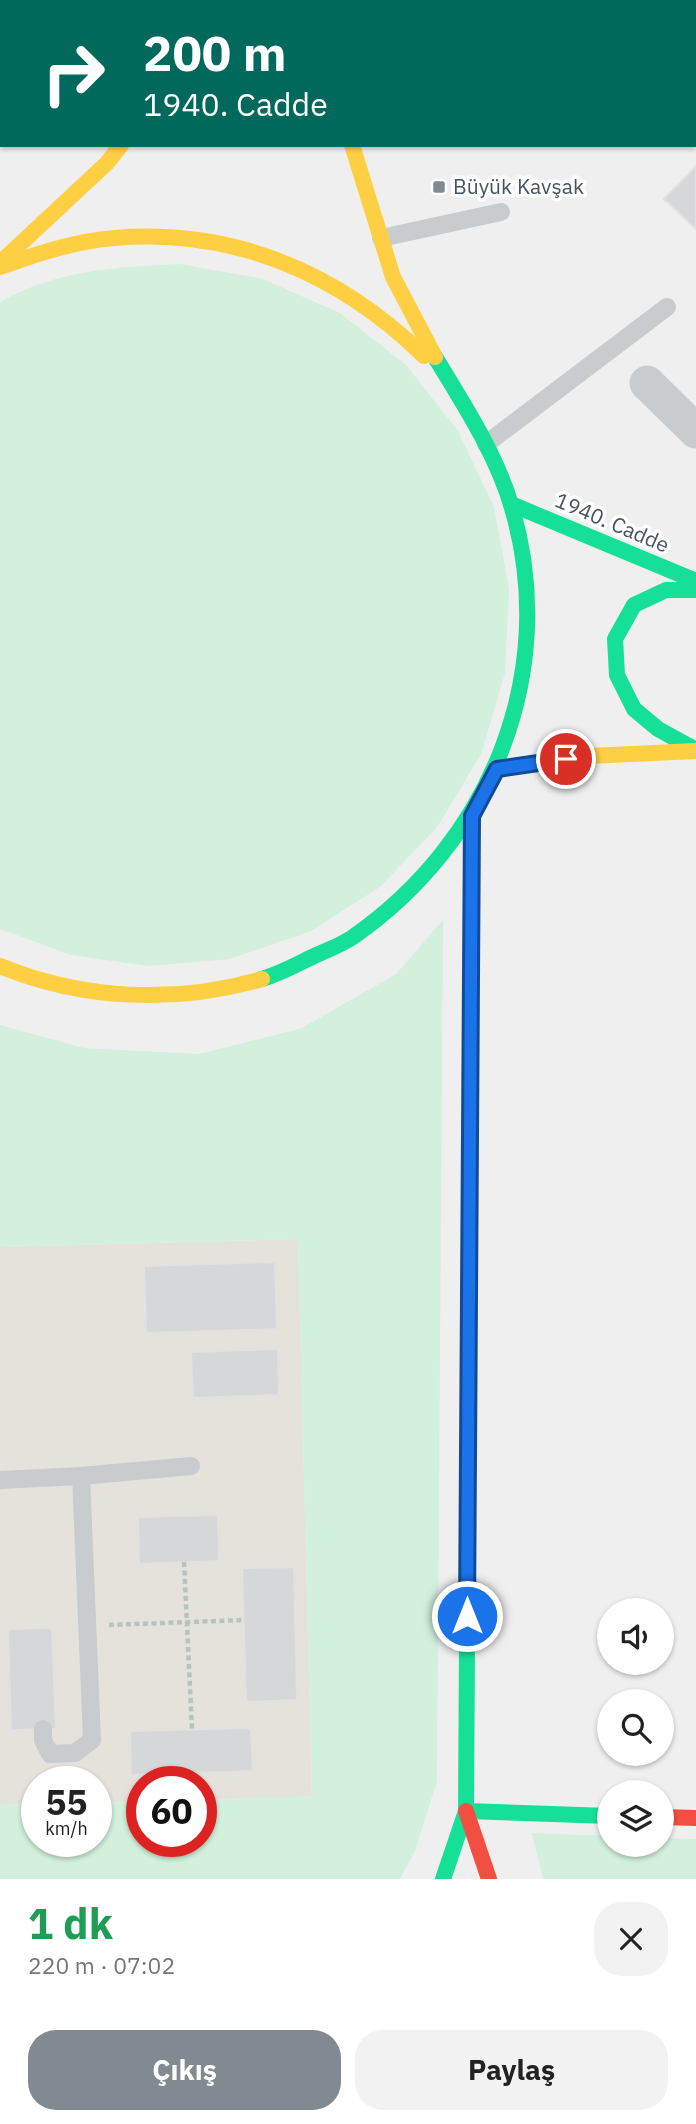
<!DOCTYPE html>
<html lang="tr">
<head>
<meta charset="utf-8">
<style>
  :root { --surface:#fff; --page:#f2f2f2; --text:#222; --muted:#767676; --accent:#818a90 }
  body { margin:0; font-family:"IBM Plex Sans",sans-serif; background:var(--page); color:var(--text); height:100vh; display:flex; flex-direction:column; font-size:26px; white-space:nowrap }
  * { box-sizing:border-box; margin:0 }
  p { font-size:23px; color:var(--muted) }
  .icon { flex:none; width:38px; height:38px; fill:none; stroke:currentColor; stroke-width:2; stroke-linecap:round; stroke-linejoin:round }
  .map { position:relative; height:1879px; overflow:hidden }
  .side { display:flex; flex-direction:column; background:var(--surface); flex:1 }
  .side>* { flex:none }
  .guide { position:absolute; left:0px; top:0px; width:696px; height:147px; box-shadow:0 2px 5px #0004; background:#00695c; color:#fff; overflow:hidden }
  .tools { position:absolute; left:597px; top:1598px; display:grid; gap:14px }
  .tools a { display:grid; place-items:center; width:77px; height:77px; border-radius:50%; background:var(--surface); box-shadow:0 2px 5px #0004; font-size:35px }
  .speed { position:absolute; left:21px; top:1766px; display:flex; gap:14px; font-size:35px; font-weight:700; text-align:center }
  .speed>* { display:grid; place-content:center; width:91px; height:91px; border-radius:50%; background:var(--surface); box-shadow:0 2px 5px #0004; line-height:1 }
  .speed small { font-size:18px; font-weight:400 }
  .speed .limit { border:10px solid #d22; background:#fff; color:#111 }
  .pin { position:absolute; display:grid; place-items:center; width:60px; height:60px; color:#fff; margin:-30px; border:4px solid #fff; border-radius:50%; box-shadow:0 2px 7px #0007 }
  .me { position:absolute; width:77px; margin:-38px; rotate:0deg; stroke-linejoin:round; filter:drop-shadow(0 0 5px #0008) }
  .turn { display:flex; align-items:center; gap:24px; height:147px; padding:0 28px; font-size:32px }
  .turn .icon { width:91px; height:91px; stroke-width:2.5 }
  .turn b { display:block; font-size:49px; line-height:60px }
  .round { display:grid; place-items:center; flex:none; width:74px; height:74px; border-radius:28px; background:var(--page) }
  .headline { display:flex; align-items:center; justify-content:space-between; height:119px; padding:0 28px }
  h1 { font-size:42px; font-weight:700; line-height:52px; color:#1e9e55 }
  .cta { display:flex; gap:14px; margin-top:auto; padding:14px 28px }
  .cta a { flex:1; height:80px; border-radius:28px; background:var(--accent); color:#fff; font-size:28px; font-weight:700; line-height:80px; text-align:center }
  .cta a+a { background:var(--page); color:var(--text) }
  .map>svg:first-child { display:block }
</style>
</head>
<body>
<div class="map">
<svg width="696" height="1879" viewBox="0 0 696 1879">
  <rect width="100%" height="100%" fill="#f0efef"/>
  <!-- commercial -->
  <path fill="#e5e2dc" d="M298 1239 312 1797 201 1800V1782H142V1802L96 1803V1782H37V1804L0 1805V1247Z"/>
  <!-- green -->
  <g fill="#d2f0db">
    <path d="M180 264 263 279 340 313 406 365 458 431 494 507 509 589 505 673 481 754 438 826 380 887 309 932 229 959 149 966 71 955 0 929V302C57 270 116 267 180 264Z"/>
    <path d="M443 920 437 1781 415 1851 400 1879H0V1805L37 1804V1841H96V1803L142 1802V1841H201V1800L312 1796 298 1239 0 1247V1025L84 1048 198 1054 302 1028 396 974Z"/>
    <path d="M532 1833 609 1836V1844H662V1838L696 1839V1879H543Z"/>
  </g>
  <!-- building -->
  <g fill="#d6d7d8" stroke="#e1e1e2" stroke-width="2">
    <path d="M0 0 35 2H2L0 64Z"/>
    <path d="M505 0H606L607 2H505Z"/>
    <path d="M696 166V229L664 199Z"/>
    <path d="M275 1262 277 1329 146 1333 144 1266Z"/>
    <path d="M278 1349 279 1395 193 1398 191 1352Z"/>
    <path d="M218 1515 219 1561 139 1564 138 1517Z"/>
    <path d="M294 1567 297 1700 246 1702 242 1568Z"/>
    <path d="M52 1628 56 1729 11 1730 8 1629Z"/>
    <path d="M251 1728 253 1771 131 1775 130 1731Z"/>
  </g>
  <g fill="none" stroke-linecap="round" stroke-linejoin="round">
    <!-- path -->
    <g stroke="#b6c4be" stroke-width="4.5" stroke-dasharray="5 3.5" stroke-linecap="butt">
      <path d="M184 1562 192 1729"/>
      <path d="M109 1625 243 1620"/>
    </g>
    <!-- lane -->
    <g stroke="#c8ccce" stroke-width="18">
      <path d="M381 238 501 212"/>
      <path d="M486 444 667 307"/>
      <path d="M81 1476 191 1466"/>
      <path d="M0 1480 81 1476 92 1740 75 1753 50 1754 43 1740V1729"/>
    </g>
    <!-- street -->
    <path stroke="#c8ccce" stroke-width="35" d="M647 383 696 431"/>
    <!-- fast -->
    <g stroke="#16e098" stroke-width="16">
      <path d="M203 0V2"/>
      <path d="M511 504 696 581"/>
      <path d="M696 590H666L634 605 615 639 617 675 634 709 658 729 696 750"/>
      <path d="M262 979C279 974 294 966 310 958 324 951 340 946 353 937 491 841 560 672 512 508 497 455 464 405 435 357"/>
      <path d="M466 1811 609 1816"/>
      <path d="M443 1879 466 1811 471 967"/>
    </g>
    <!-- slow -->
    <g stroke="#ffcf43" stroke-width="16">
      <path d="M352 145 393 277 435 357"/>
      <path d="M2 261 107 163 121 145"/>
      <path d="M0 267C37 254 75 241 114 238 234 228 339 273 424 356"/>
      <path d="M497 769 589 756 696 751"/>
      <path d="M0 966C83 1000 175 1004 262 979"/>
      <path d="M471 967 472 816"/>
    </g>
    <!-- jam -->
    <g stroke="#f24e42" stroke-width="16">
      <path d="M334 0V2"/>
      <path d="M466 1811 489 1879"/>
      <path d="M662 1817 696 1818"/>
    </g>
  </g>
  <g fill="none" stroke-linecap="round" stroke-linejoin="round">
    <!-- route casing -->
    <g stroke="#114b97" stroke-width="18">
      <path id="route" d="M467 1616 472 816 497 769 566 759"/>
    </g>
    <!-- route -->
    <use href="#route" stroke="#1a73e8" stroke-width="12"/>
  </g>
  <!-- markers -->
  <rect fill="#818a90" stroke="#fff" stroke-width="2.5" x="432" y="180" width="14" height="14" rx="3.5"/>
  <g text-anchor="middle" stroke-width="7" stroke-linejoin="round" paint-order="stroke">
    <!-- poi labels -->
    <g font-size="21" fill="#45545d" stroke="#fff" text-anchor="start">
      <text x="453" y="194">Büyük Kavşak</text>
    </g>
    <!-- street labels -->
    <g font-size="21" fill="#45545d" stroke="#fff">
      <text transform="translate(612 523) rotate(23)" y="7">1940. Cadde</text>
    </g>
  </g>
</svg>
<div class="tools">
<a><svg class="icon" aria-label="sound" viewBox="0 0 24 24"><path d="M4 9h4l5-4v14l-5-4H4zM17 9q2 3 0 6"/></svg></a>
<a><svg class="icon" aria-label="search" viewBox="0 0 24 24"><circle cx="10" cy="10" r="6"/><path d="M15 15l6 6"/></svg></a>
<a><svg class="icon" aria-label="layers" viewBox="0 0 24 24"><path d="M12 4l9 5-9 5-9-5zM3 14l9 5 9-5"/></svg></a>
</div>
<div class="speed"><div>55<small>km/h</small></div><div class="limit">60</div></div>
<div class="pin" style="left:566px;top:759px;background:#d93025"><svg class="icon" aria-label="arrive" viewBox="0 0 24 24"><path d="M6 21V4h12l-3 4 3 4H6"/></svg></div>
<svg class="me" style="left:467px;top:1616px" viewBox="-20 -20 40 40"><circle r="17" fill="#1a73e8" stroke="#fff" stroke-width="3"/><path d="M0-11L8 9 0 5-8 9z" fill="#fff"/></svg>
<div class="guide">
<div class="turn"><svg class="icon" aria-label="right" viewBox="0 0 24 24"><path d="M7 20v-9h11M14 6l5 5-5 5"/></svg><div><b>200 m</b>1940. Cadde</div></div>
</div>
</div>
<section class="side">
<div class="headline"><div><h1>1 dk</h1><p>220 m · 07:02</p></div><a class="round"><svg class="icon" aria-label="close" viewBox="0 0 24 24"><path d="M6 6l12 12M18 6L6 18"/></svg></a></div>
<div class="cta"><a>Çıkış</a><a>Paylaş</a></div>
</section>
</body>
</html>
